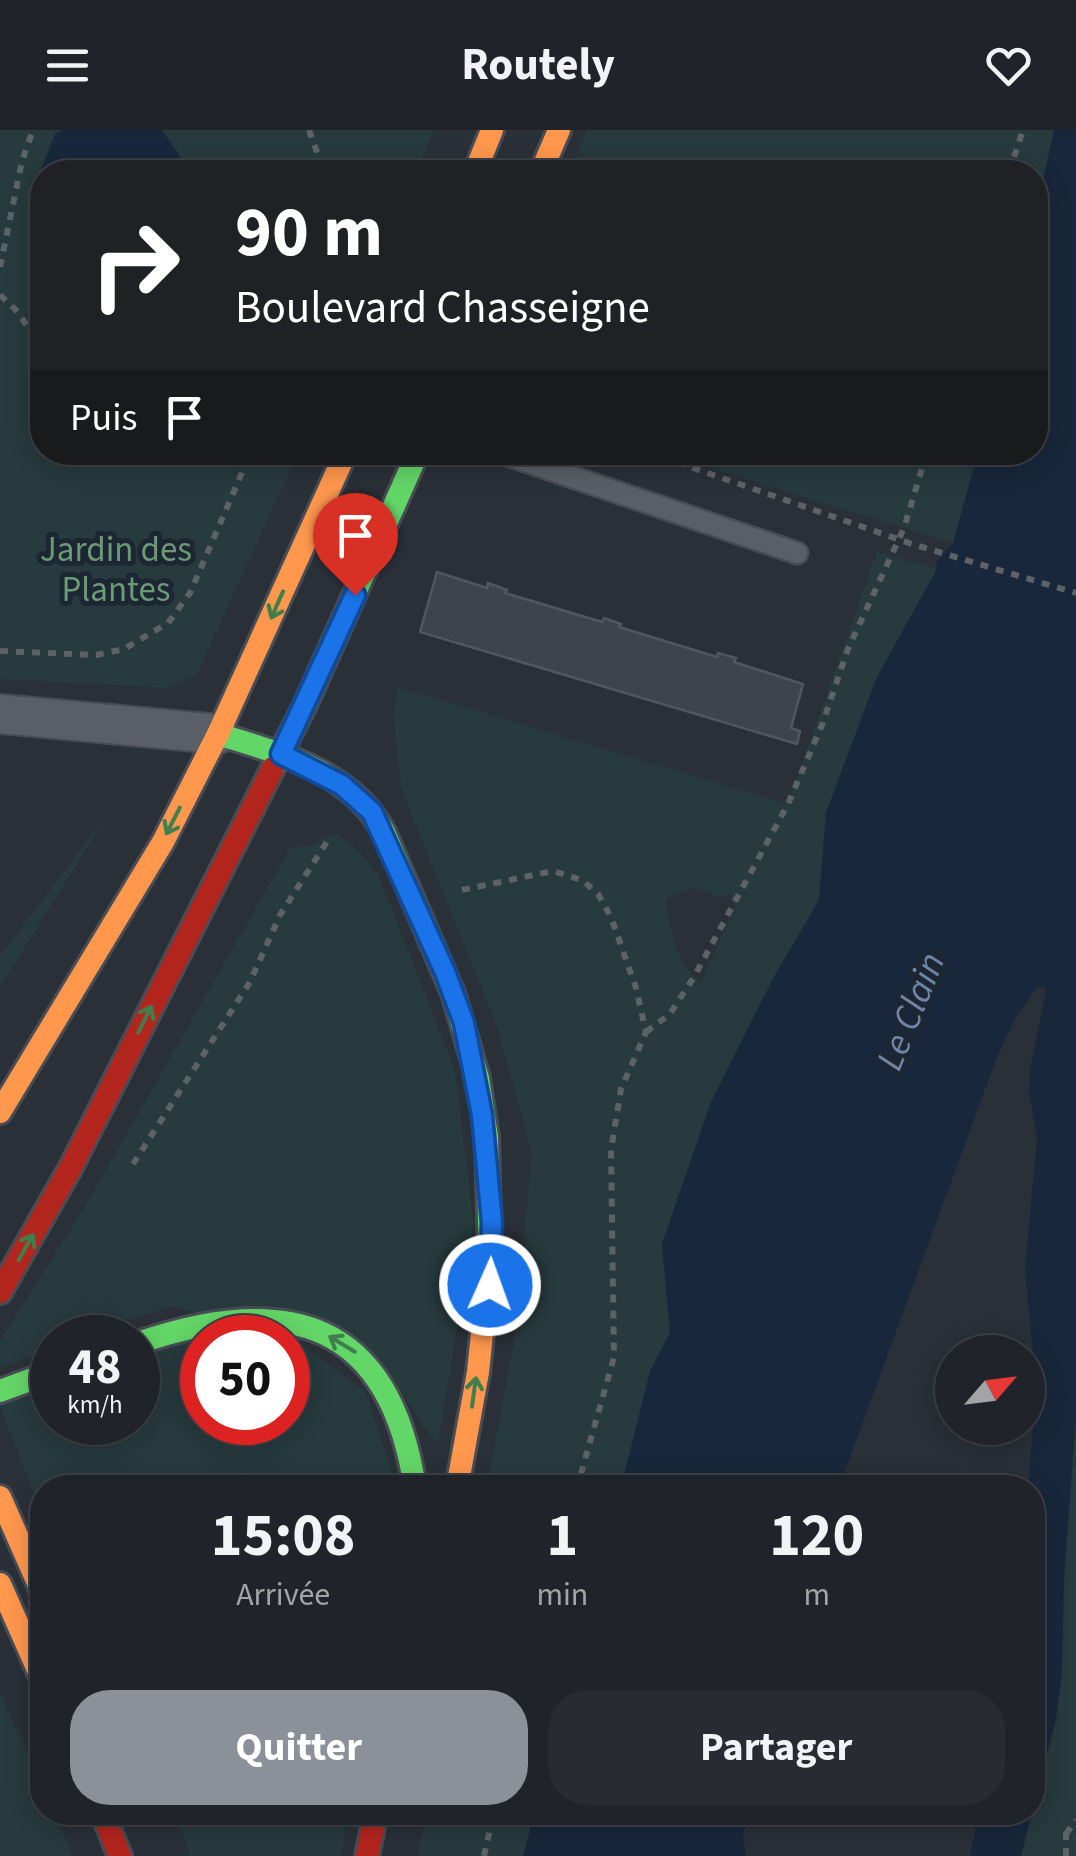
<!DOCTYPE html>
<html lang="fr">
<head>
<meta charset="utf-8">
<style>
  :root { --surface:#20242a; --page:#282c32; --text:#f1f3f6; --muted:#a2a4a8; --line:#3d4147; --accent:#8c9099 }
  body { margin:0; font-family:"Source Sans 3",sans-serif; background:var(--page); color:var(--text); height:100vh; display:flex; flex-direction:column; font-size:38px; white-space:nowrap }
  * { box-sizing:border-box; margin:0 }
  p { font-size:32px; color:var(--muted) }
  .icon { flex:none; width:55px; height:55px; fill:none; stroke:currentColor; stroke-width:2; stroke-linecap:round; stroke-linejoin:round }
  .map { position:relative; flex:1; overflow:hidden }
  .details { position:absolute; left:30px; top:1345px; width:1015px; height:350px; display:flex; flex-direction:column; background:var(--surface); border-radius:40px; box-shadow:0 5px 25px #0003,0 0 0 2px var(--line) }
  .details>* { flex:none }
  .hud { position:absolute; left:30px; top:30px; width:1018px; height:305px; border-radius:40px; box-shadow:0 5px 25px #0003,0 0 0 2px var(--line); background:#202124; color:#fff; overflow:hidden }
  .needle { width:65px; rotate:62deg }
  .controls { position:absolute; left:935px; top:1205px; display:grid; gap:20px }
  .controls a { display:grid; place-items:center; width:110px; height:110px; border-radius:50%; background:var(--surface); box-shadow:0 5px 25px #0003,0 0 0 2px var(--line); font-size:50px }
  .speed { position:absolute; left:30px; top:1185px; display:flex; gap:20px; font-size:50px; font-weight:700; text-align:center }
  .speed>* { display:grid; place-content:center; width:130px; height:130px; border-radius:50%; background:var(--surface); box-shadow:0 5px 25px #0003,0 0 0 2px var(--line); line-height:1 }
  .speed small { font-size:25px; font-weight:400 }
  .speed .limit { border:15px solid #d22; background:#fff; color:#111 }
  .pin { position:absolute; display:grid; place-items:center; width:85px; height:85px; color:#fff; margin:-102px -42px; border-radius:50% 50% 50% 0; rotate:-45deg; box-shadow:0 0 10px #0007 }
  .pin .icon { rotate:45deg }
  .me { position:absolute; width:110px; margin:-55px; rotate:2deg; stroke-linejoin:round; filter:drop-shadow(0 0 8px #0008) }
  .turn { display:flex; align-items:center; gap:35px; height:210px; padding:0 40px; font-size:45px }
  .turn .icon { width:130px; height:130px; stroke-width:2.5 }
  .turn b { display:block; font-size:70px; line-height:85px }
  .then { display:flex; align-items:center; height:95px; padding:0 40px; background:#0003; gap:20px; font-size:38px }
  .eta { display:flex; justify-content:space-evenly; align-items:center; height:170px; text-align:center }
  .eta b { font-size:60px; font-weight:700; line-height:70px }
  .cta { display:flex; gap:20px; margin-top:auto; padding:20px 40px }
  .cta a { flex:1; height:115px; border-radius:40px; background:var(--accent); color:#fff; font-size:40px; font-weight:700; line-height:115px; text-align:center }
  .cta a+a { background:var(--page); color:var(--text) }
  header { display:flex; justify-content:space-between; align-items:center; height:130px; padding:0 40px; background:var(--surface); font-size:45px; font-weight:700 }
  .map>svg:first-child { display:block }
</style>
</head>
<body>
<header><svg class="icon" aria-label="menu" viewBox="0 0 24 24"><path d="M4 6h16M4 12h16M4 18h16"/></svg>Routely<svg class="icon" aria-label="heart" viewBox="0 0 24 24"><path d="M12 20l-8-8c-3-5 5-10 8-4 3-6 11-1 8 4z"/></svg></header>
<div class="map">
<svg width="1076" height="1726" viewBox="0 0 1076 1726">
  <rect width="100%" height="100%" fill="#2a3038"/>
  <!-- green -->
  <g fill="#273a3e" fill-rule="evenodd">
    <path d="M0 0H434L417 42H42V322L298 323 197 544 169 558 0 549Z"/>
    <path d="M587 0H1058L1035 101V42H570Z"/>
    <path d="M662 323H978L953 413Z"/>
    <path d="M877 422 937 439 877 547 826 683 819 770 775 845 711 972 662 1114 670 1203 650 1241 621 1357H487L515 1206 532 1022 496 894 401 658 393 583 398 557 788 674ZM694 758 724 768 730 764 735 779 700 853C674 826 671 806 666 769Z"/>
    <path d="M110 681 0 857V826Z"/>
    <path d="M335 702 358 720 378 744 455 940 474 1095 439 1308 435 1312 380 1232 171 1176 83 1207 52 1208V1219L0 1238V1211L84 1078 291 717 309 716Z"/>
    <path d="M202 1208V1292H288V1213L305 1217 365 1261 397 1357 42 1358V1385L0 1276 52 1253V1292H138V1223Z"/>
    <path d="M1076 1285V1726H1021L1056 1589 1062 1543 1064 1448Z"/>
    <path d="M0 1563 42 1657V1682L54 1683 73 1726H0Z"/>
    <path d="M174 1683H349L341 1726H191Z"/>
    <path d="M426 1683V1682L535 1683 523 1726H418Z"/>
  </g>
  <!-- water -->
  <g fill="#19273c">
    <path d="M62 0H162L191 42H42V126C16 88 40 43 55 4Z"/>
    <path d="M1054 0H1076V1285L1064 1448 1062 1543 1056 1589 1021 1726H970L978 1683 1032 1682V1358L1028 1357 1036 1259 1025 1138 1037 1010 1029 962 1030 940 1046 862 1044 857H1038L1017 885 997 927 839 1357H621L650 1241 670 1203 662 1114 711 972 775 845 819 770 826 683 877 547 937 439 936 433 953 413 978 323 1035 322V86Z"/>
    <path d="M535 1683H750L743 1705 746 1726H523Z"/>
  </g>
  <!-- building -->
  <path fill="#3f444c" stroke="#52575f" stroke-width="2.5" d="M437 442 487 458 488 453 507 460 505 463 602 492 604 488 621 494 619 497 717 527 718 523 736 528 734 532 803 554 791 598 800 601 797 614 420 502Z"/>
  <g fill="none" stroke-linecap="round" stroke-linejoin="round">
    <!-- lane casing -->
    <g stroke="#484c55" stroke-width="25">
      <path id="lane" d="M498 322 797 423"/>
    </g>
    <!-- street casing -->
    <g stroke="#484c55" stroke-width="42">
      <path id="street" d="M0 584 218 604"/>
    </g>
    <!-- fast casing -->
    <g stroke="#484c55" stroke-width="28">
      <g id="fast">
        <path d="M218 604C279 623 351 641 384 702L453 863 478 948 487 1007 490 1127"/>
        <path d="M273 638 306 573 418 322"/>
        <path d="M138 1213C286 1162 390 1189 415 1358"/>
        <path d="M0 1261 52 1242"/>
      </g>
    </g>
    <!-- slow casing -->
    <g stroke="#484c55" stroke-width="28">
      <g id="slow">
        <path d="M475 42 492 0"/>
        <path d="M541 42 559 0"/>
        <path d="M0 982 163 712 218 604 346 322"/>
        <path d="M457 1358 478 1242 490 1127"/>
        <path d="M0 1367 42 1462"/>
        <path d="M0 1454 42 1549"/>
      </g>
    </g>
    <!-- jam casing -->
    <g stroke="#484c55" stroke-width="28">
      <g id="jam">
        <path d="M0 1162 71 1037 273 638"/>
        <path d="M102 1682 120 1726"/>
        <path d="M367 1726 376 1682"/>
      </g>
    </g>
    <!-- path -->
    <g stroke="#5c6268" stroke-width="6" stroke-dasharray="8 8" stroke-linecap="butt">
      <path d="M309 0 324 42"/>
      <path d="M1009 42 1023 0"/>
      <path d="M0 137 22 31 33 0"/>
      <path d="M0 165 15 179 42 216"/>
      <path d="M647 322 912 414 1076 463"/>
      <path d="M0 521 96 525 124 519 168 493 190 463 251 322"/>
      <path d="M462 760 553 741 582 750 598 764 611 787 636 858 646 902 621 959 611 1020 614 1227 577 1358"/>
      <path d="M646 902 670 884 694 847 788 674 822 595 848 519 904 398 927 322"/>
      <path d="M133 1034 250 852 280 785 330 707"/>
      <path d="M1066 1704 1076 1690"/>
      <path d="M484 1726 494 1682"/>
      <path d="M1066 1726V1704L1076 1706"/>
    </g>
    <!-- lane -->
    <use href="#lane" stroke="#5a5e66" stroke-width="20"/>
    <!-- street -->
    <use href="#street" stroke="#5a5e66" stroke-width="38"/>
    <!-- fast -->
    <use href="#fast" stroke="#63d668" stroke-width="22"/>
    <!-- slow -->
    <use href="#slow" stroke="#ff974d" stroke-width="22"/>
    <!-- jam -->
    <use href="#jam" stroke="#b3261e" stroke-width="22"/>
  </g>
  <!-- one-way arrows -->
  <defs><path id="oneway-shaft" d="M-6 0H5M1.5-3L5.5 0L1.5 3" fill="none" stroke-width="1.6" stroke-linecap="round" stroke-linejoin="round" transform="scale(2.5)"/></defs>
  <g stroke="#407e4e">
    <use href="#oneway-shaft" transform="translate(277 475) rotate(114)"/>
    <use href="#oneway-shaft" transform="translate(173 691) rotate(117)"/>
    <use href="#oneway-shaft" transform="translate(145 889) rotate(-63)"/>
    <use href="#oneway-shaft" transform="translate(26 1117) rotate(-61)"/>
    <use href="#oneway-shaft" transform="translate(342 1214) rotate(-149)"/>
    <use href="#oneway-shaft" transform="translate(474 1262) rotate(-82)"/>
  </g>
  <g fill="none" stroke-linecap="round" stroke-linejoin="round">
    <!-- route casing -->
    <g stroke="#114b97" stroke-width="25">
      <path id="route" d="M355 465 281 624 342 655 372 682 445 842 464 893 482 985 492 1092 490 1155"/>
    </g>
    <!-- route -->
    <use href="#route" stroke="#1a73e8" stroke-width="18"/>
  </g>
  <g text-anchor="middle" stroke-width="10" stroke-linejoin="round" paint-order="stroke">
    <!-- park labels -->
    <g font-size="35" fill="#6b9a76" stroke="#1d2633">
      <text x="116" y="431">Jardin des<tspan x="116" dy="40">Plantes</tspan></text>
    </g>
    <!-- water labels -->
    <g font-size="38" font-style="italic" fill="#6d86a8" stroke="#1d2633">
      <text transform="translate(910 881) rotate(-68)" y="13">Le Clain</text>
    </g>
  </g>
</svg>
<div class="controls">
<a><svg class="needle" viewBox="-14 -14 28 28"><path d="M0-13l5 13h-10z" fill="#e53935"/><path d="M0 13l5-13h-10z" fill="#a2a4a8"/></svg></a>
</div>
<div class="speed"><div>48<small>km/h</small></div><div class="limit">50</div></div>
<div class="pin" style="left:355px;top:465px;background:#d93025"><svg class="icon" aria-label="arrive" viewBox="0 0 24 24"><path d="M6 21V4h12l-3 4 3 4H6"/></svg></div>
<svg class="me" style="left:490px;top:1155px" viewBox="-20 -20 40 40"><circle r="17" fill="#1a73e8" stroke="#fff" stroke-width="3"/><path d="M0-11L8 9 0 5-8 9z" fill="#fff"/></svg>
<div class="hud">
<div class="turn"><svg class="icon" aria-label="right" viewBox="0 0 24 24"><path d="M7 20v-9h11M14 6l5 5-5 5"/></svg><div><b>90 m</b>Boulevard Chasseigne</div></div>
<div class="then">Puis<svg class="icon" aria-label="arrive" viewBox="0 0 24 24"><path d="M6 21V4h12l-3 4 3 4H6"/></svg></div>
</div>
<section class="details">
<div class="eta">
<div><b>15:08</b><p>Arrivée</p></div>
<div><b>1</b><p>min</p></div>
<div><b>120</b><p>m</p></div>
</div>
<div class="cta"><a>Quitter</a><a>Partager</a></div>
</section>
</div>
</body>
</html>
